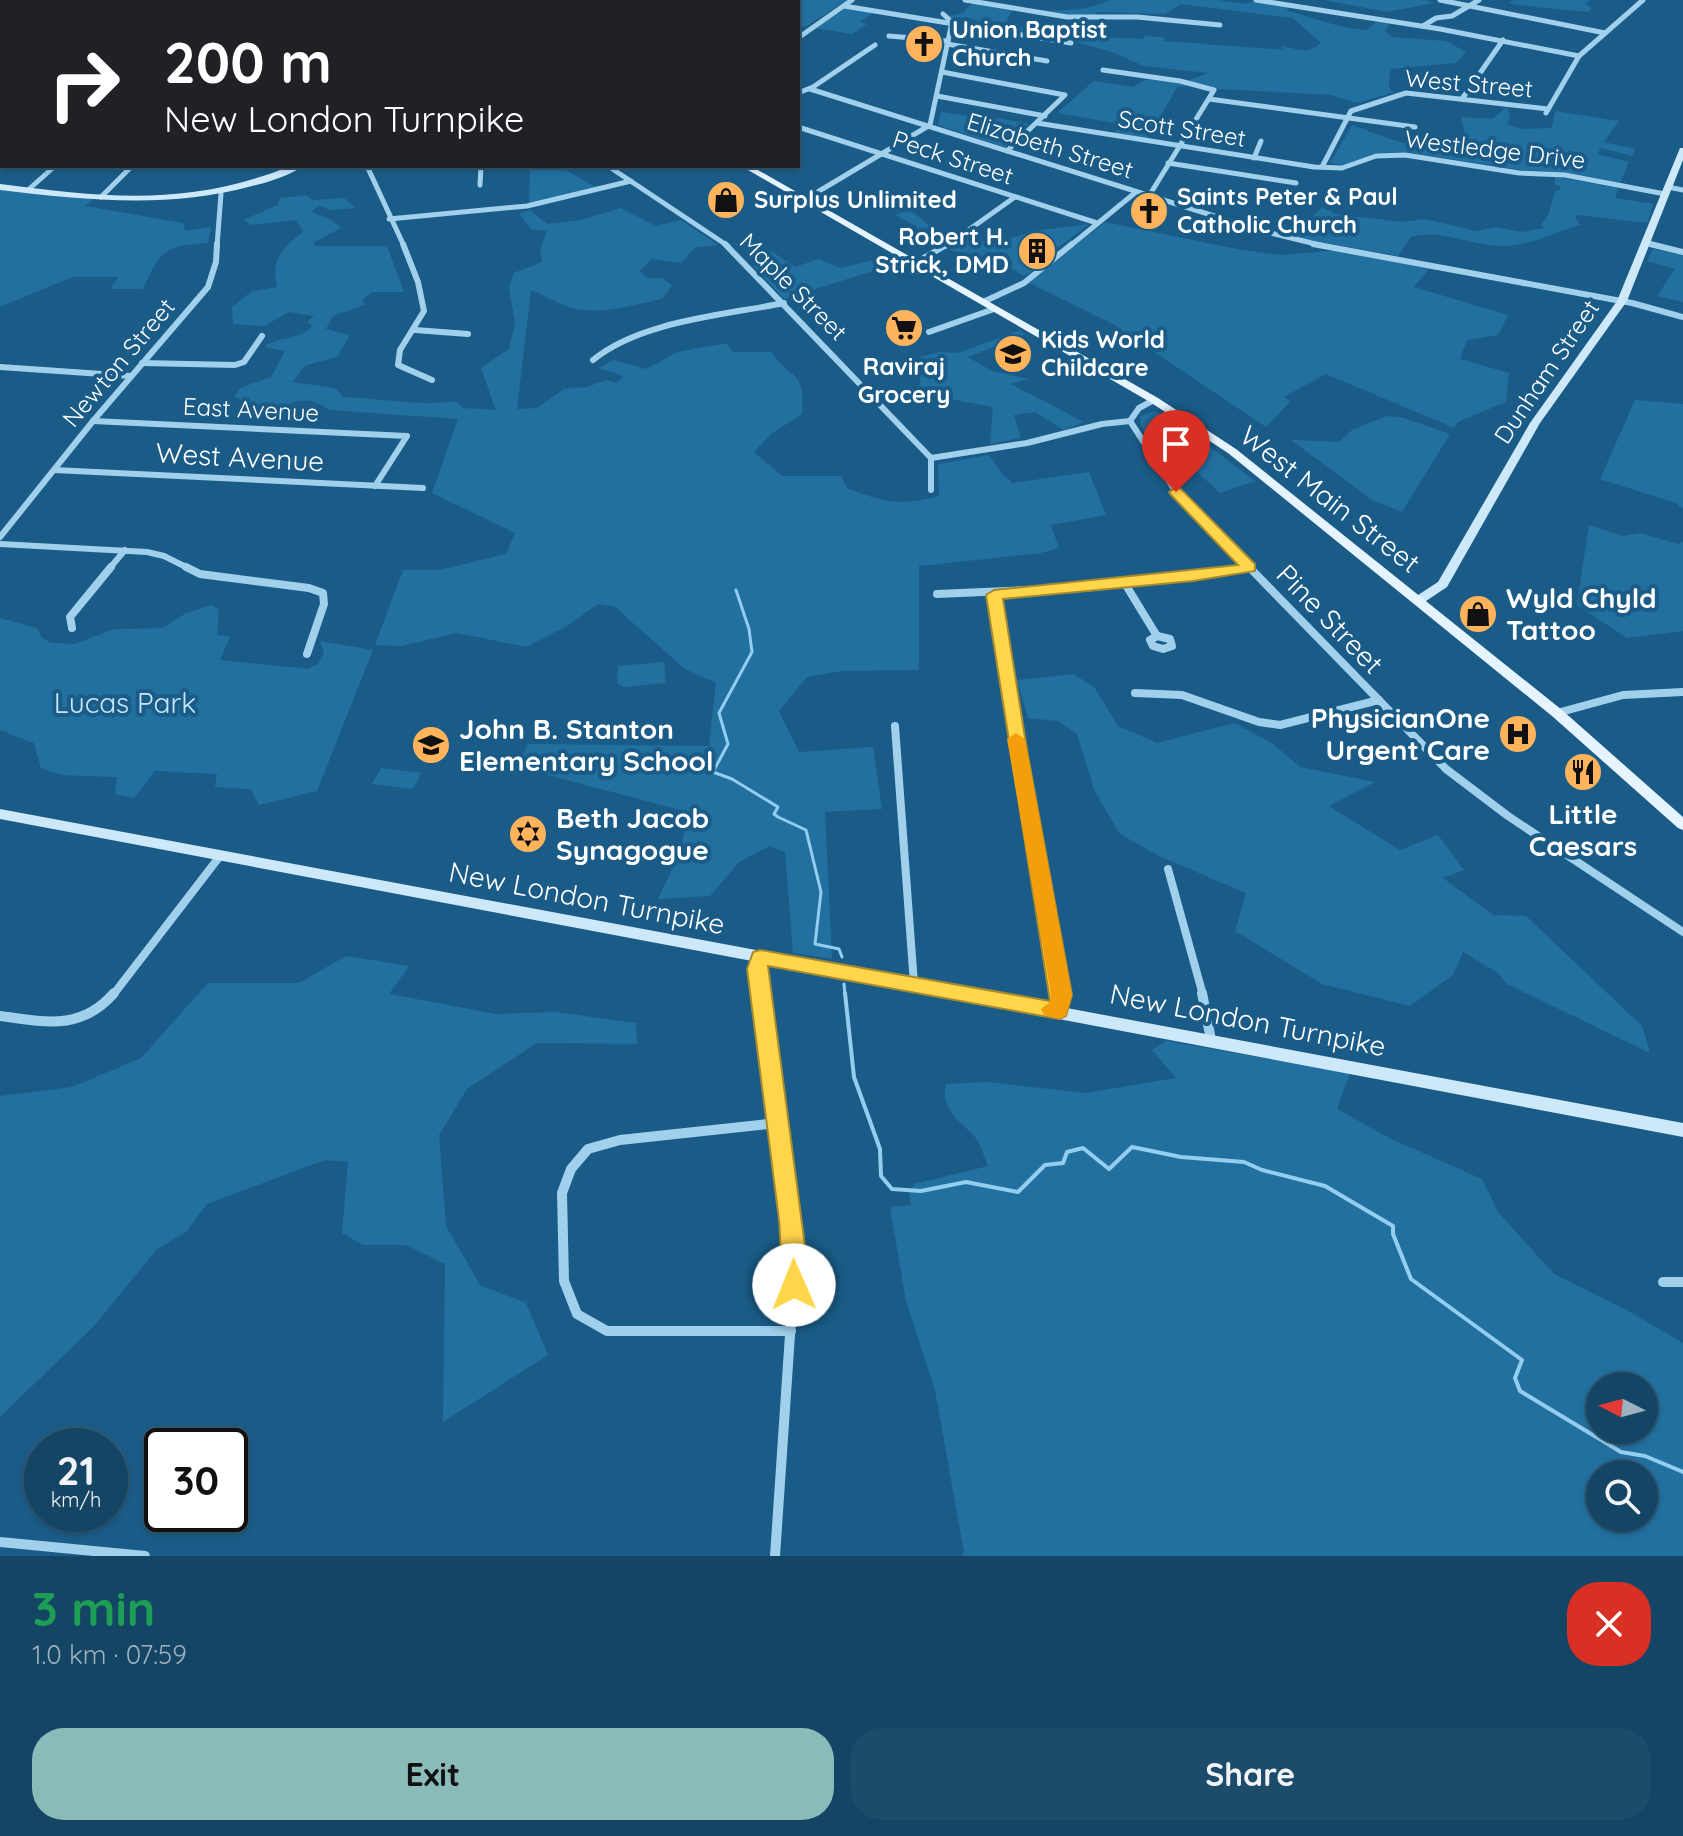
<!DOCTYPE html>
<html lang="en">
<head>
<meta charset="utf-8">
<style>
  :root { --surface:#144565; --page:#1d4c6b; --text:#f1f3f6; --muted:#9db1bf; --line:#335d79; --accent:#8bbbb9 }
  body { margin:0; font-family:Quicksand,sans-serif; background:var(--page); color:var(--text); height:100vh; display:flex; flex-direction:column; font-size:30px; white-space:nowrap }
  * { box-sizing:border-box; margin:0 }
  p { font-size:26px; color:var(--muted) }
  .icon { flex:none; width:44px; height:44px; fill:none; stroke:currentColor; stroke-width:2; stroke-linecap:round; stroke-linejoin:round }
  .map { position:relative; height:1556px; overflow:hidden }
  .panel { display:flex; flex-direction:column; background:var(--surface); flex:1 }
  .panel>* { flex:none }
  .hud { position:absolute; left:0px; top:0px; width:800px; height:168px; box-shadow:0 2px 6px #0004,0 0 0 2px var(--line); background:#202124; color:#fff; overflow:hidden }
  .needle { width:52px; rotate:276deg }
  .buttons { position:absolute; left:1586px; top:1372px; display:grid; gap:16px }
  .buttons a { display:grid; place-items:center; width:72px; height:72px; border-radius:50%; background:var(--surface); box-shadow:0 2px 6px #0004,0 0 0 2px var(--line); font-size:40px }
  .speed { position:absolute; left:24px; top:1428px; display:flex; gap:16px; font-size:40px; font-weight:700; text-align:center }
  .speed>* { display:grid; place-content:center; width:104px; height:104px; border-radius:50%; background:var(--surface); box-shadow:0 2px 6px #0004,0 0 0 2px var(--line); line-height:1 }
  .speed small { font-size:20px; font-weight:400 }
  .speed .limit { border:4px solid #111; border-radius:12px; background:#fff; color:#111 }
  .pin { position:absolute; display:grid; place-items:center; width:68px; height:68px; color:#fff; margin:-82px -34px; border-radius:50% 50% 50% 0; rotate:-45deg; box-shadow:0 0 8px #0007 }
  .pin .icon { rotate:45deg }
  .me { position:absolute; width:88px; margin:-44px; rotate:359deg; stroke-linejoin:round; filter:drop-shadow(0 0 6px #0008) }
  .turn { display:flex; align-items:center; gap:28px; height:168px; padding:0 32px; font-size:36px }
  .turn .icon { width:104px; height:104px; stroke-width:2.5 }
  .turn b { display:block; font-size:56px; line-height:68px }
  .round { display:grid; place-items:center; flex:none; width:84px; height:84px; border-radius:32px; background:var(--page) }
  .overview { display:flex; align-items:center; justify-content:space-between; height:136px; padding:0 32px }
  h1 { font-size:48px; font-weight:800; line-height:60px; color:#1e9e55 }
  .button { display:flex; gap:16px; margin-top:auto; padding:16px 32px }
  .button a { flex:1; height:92px; border-radius:32px; background:var(--accent); color:#111; font-size:32px; font-weight:800; line-height:92px; text-align:center }
  .button a+a { background:var(--page); color:var(--text) }
  .map>svg:first-child { display:block }
</style>
</head>
<body>
<div class="map">
<svg width="1683" height="1556" viewBox="0 0 1683 1556">
  <rect width="100%" height="100%" fill="#1a5c87"/>
  <!-- green -->
  <g fill="#2270a0" fill-rule="evenodd">
    <path d="M730 0H847L805 27 798 26V2Z"/>
    <path d="M1111 0H1218L1245 4 1254 1 1291 6 1286 10C1313 18 1339 28 1367 30L1376 22 1390 24 1385 31 1392 37 1446 41 1466 52 1456 63 1390 69 1389 88 1394 92 1357 103 1332 95 1218 89 1187 81 1208 73 1144 66 1112 52 1072 41 982 25 973 19 957 17 955 23 950 16 963 13 973 2C1015 8 1071 19 1111 0ZM1181 4 1293 18 1321 43C1307 55 1298 49 1283 46L1281 48 1287 50 1164 41V37L1144 36 1143 39C1112 37 1030 37 1007 20L1013 9 1083 20 1096 18V12L1165 14Z"/>
    <path d="M1324 0H1427L1434 3 1387 12Z"/>
    <path d="M1514 0H1590L1585 4 1592 8 1588 12C1561 9 1536 8 1509 3Z"/>
    <path d="M844 9 874 12 860 22 867 24 852 34 816 28Z"/>
    <path d="M1148 79 1191 85 1177 87 1147 140 1113 135 1121 124 1057 113 1094 81 1133 87Z"/>
    <path d="M1507 106 1510 116 1507 124 1521 129 1552 128 1555 111 1619 121 1604 142 1635 149 1632 156 1601 148 1597 154 1629 162 1620 183 1571 173 1522 170 1406 152 1377 153 1342 165 1330 163 1352 125C1391 139 1426 158 1465 135L1461 117 1493 119Z"/>
    <path d="M941 112 994 120 997 118 1029 124 1005 147 938 125Z"/>
    <path d="M530 166H558L598 188 529 205Z"/>
    <path d="M1555 177 1618 188 1615 198 1653 204 1647 223 1577 215 1575 218 1580 225C1554 233 1530 246 1502 246 1470 246 1443 228 1411 237L1398 256 1294 237 1322 207 1336 214 1401 222 1425 219 1476 231 1495 227 1522 232 1544 228 1541 225 1548 215 1555 191 1560 190V186L1555 185Z"/>
    <path d="M0 189 95 198 85 206 183 223 185 231 211 227 208 243C164 246 161 250 143 289H110L118 277H72L0 307Z"/>
    <path d="M306 195 312 200 344 198 356 208 331 210 319 206 311 212 332 220 341 228 314 242V246H387L404 292H371L363 300 364 305 333 316 326 329 350 335 337 357 306 365 292 382 335 388 343 397C381 398 418 407 455 401L463 408 496 410 481 368 509 349 515 323 509 287 514 273 542 262 540 251 547 231 531 229 519 214 530 210 547 224 580 220 621 208 656 226 681 220 718 245 696 247 681 263 652 259 640 271 646 278H663L672 286 662 299C635 304 599 316 572 308 563 306 542 294 531 290L517 409 537 408 564 389 587 387 606 380 617 383 623 376 599 368 614 360 645 369C656 365 665 358 675 353 679 351 724 343 727 344L732 352H772C790 383 805 365 802 414L771 434 754 452 782 476H841L847 488C886 503 898 506 939 496L938 464 989 455 1002 474 1013 483 1089 472 1106 515 1051 525 1059 548 1041 553 919 566V670L841 671 807 677 779 711 799 752 873 747 882 809 825 812 832 959 793 953 785 852 770 846 739 862 710 896 658 899 680 853 688 812 517 767 528 744 709 746 716 683 685 669 615 607 598 604 567 626 526 647 457 633 401 646 375 645 403 570H439L506 554 515 533 432 493 458 419 329 410C313 397 296 398 280 409L250 405 234 396 240 388 271 377 285 351 264 347C279 335 298 342 312 326L307 322 314 316 289 312 264 326 233 324 232 307 252 291 277 287C271 259 281 249 303 232L296 220 252 225 243 220 278 205 280 198Z"/>
    <path d="M910 210 938 232 951 235 939 247 919 235 916 226 895 215Z"/>
    <path d="M1105 222 1242 250 1280 255 1340 250 1429 269 1414 287 1508 315 1498 335 1467 340 1460 359 1509 373 1506 402 1458 422 1454 428 1326 374 1284 397 1290 402 1266 427 1111 323 1029 283Z"/>
    <path d="M1089 224 1059 247 1027 241 1032 244 1026 250 1019 249 1026 255 1018 262 1036 268 1025 276 1002 264 966 266 951 260 963 254 949 250 964 237 993 244 1033 231Z"/>
    <path d="M1653 249 1683 255V302L1657 296 1675 269 1647 261Z"/>
    <path d="M771 251 795 267 819 259 841 268 877 259 892 265 784 299 753 266 770 262Z"/>
    <path d="M1019 331 1026 334 968 357 992 371 1029 379 1011 384 1084 422 1064 430 1035 412 1014 415 1021 438 990 444 993 407 934 396 919 386 921 380 914 375V364L921 357 939 352 958 353Z"/>
    <path d="M1635 400 1683 404V509L1676 503 1600 479Z"/>
    <path d="M1156 411 1198 438 1255 481 1220 493 1193 468 1172 443 1152 448 1140 423 1141 416Z"/>
    <path d="M1387 416 1404 418 1450 434 1402 512 1372 500 1291 440 1339 442 1352 430Z"/>
    <path d="M1589 525 1623 536 1640 533 1678 544 1683 542V631L1627 638 1577 605Z"/>
    <path d="M212 605 219 610 217 635 230 637 220 660 308 669 318 664 324 653 320 641 373 650 317 791 259 805 251 789 215 787 217 774 155 771 134 798 115 794 117 777 61 775 41 768 34 743 0 730V618L37 628 42 638 51 643 74 644 115 629 163 628 186 613Z"/>
    <path d="M664 662 666 683 624 687 617 683 618 666Z"/>
    <path d="M1074 674 1095 688 1118 726 1157 743 1234 723 1272 743 1300 767 1375 782 1329 806 1400 850 1438 835 1464 870 1443 878 1493 915 1526 916 1642 1026 1650 1053 1507 984 1498 973 1463 952 1453 975 1410 1006 1322 984 1235 931 1246 893 1161 857 1120 834 1095 792 1077 734 1058 721 1028 718 1017 680Z"/>
    <path d="M381 768 421 773 413 789 372 784Z"/>
    <path d="M346 956 409 966 389 994 496 1014 556 1012 636 1023 637 1044 537 1043 467 1089 439 1135 446 1226 480 1285 526 1303 548 1355 443 1422 445 1264 406 1245H363L342 1233 348 1162 325 1160 207 1204 186 1232 157 1249 93 1327 0 1417V1096L72 1087 141 1058 208 983H299Z"/>
    <path d="M1166 1041 1350 1073 1337 1109 1391 1139 1482 1179 1498 1212 1554 1274 1625 1309 1683 1343V1556H961L964 1552 935 1390 906 1301 890 1207 911 1205 909 1192 914 1184 988 1166C984 1157 981 1144 975 1137 961 1121 939 1110 946 1084L988 1082 1085 1093 1176 1078 1152 1050ZM1600 1386H1644V1430H1600ZM1600 1474H1644V1518H1600Z"/>
  </g>
  <g fill="none" stroke-linecap="round" stroke-linejoin="round">
    <!-- stream-far1 -->
    <g stroke="#93cdef" stroke-width="3">
      <path d="M736 590 749 629 752 652 719 713 728 744 713 772 732 779 778 807 774 814 778 817 806 830 821 892 815 944 839 949 842 957"/>
      <path d="M844 984 845 995"/>
    </g>
    <!-- stream -->
    <path stroke="#93cdef" stroke-width="4" d="M845 993 854 1077 880 1149 881 1176 892 1189 921 1191 966 1182 1018 1192 1045 1165 1063 1163 1067 1152 1083 1148 1109 1169 1132 1147 1181 1157 1244 1162 1262 1170 1325 1186 1393 1226V1234L1411 1279 1522 1360 1515 1378 1520 1391 1621 1452 1645 1456 1683 1472"/>
    <!-- street-far3 -->
    <g stroke="#a1d0ec" stroke-width="5">
      <path d="M965 0 1067 17H1137L1220 25"/>
      <path d="M1256 0 1440 29 1579 56"/>
      <path d="M1440 0 1605 33"/>
      <path d="M296 2 307 0"/>
      <path d="M686 2 726 0"/>
      <path d="M844 6 1071 43"/>
      <path d="M1423 26 1436 18 1452 16 1479 0"/>
      <path d="M889 36 948 41"/>
      <path d="M798 38 852 0"/>
      <path d="M947 44 1047 61"/>
      <path d="M1103 70 1180 81 1214 90 1149 196"/>
      <path d="M942 72 1065 95 1007 151"/>
      <path d="M810 89 1262 231 1324 246"/>
      <path d="M798 93 813 87 875 45"/>
      <path d="M937 96 1045 116"/>
      <path d="M1209 99 1415 127"/>
      <path d="M1462 99 1503 40"/>
      <path d="M1546 113 1579 56 1643 0"/>
      <path d="M1037 123 1314 167 1342 168 1376 156 1405 155 1519 173 1565 175 1665 194"/>
      <path d="M798 127 1097 223"/>
      <path d="M1254 158 1261 141"/>
      <path d="M1168 163 1296 183"/>
      <path d="M367 166 404 246"/>
      <path d="M608 166 728 246"/>
      <path d="M1322 167 1351 111 1406 93 1548 109"/>
      <path d="M480 185 481 166"/>
      <path d="M1668 187 1683 190"/>
      <path d="M28 190 55 166"/>
      <path d="M101 197 132 166"/>
      <path d="M804 200 930 125 952 22 943 14"/>
      <path d="M389 219 527 206 631 181"/>
      <path d="M1646 243 1658 246"/>
      <path d="M217 246 221 194"/>
      <path d="M946 246 1015 197"/>
      <path d="M1070 246 1136 192"/>
    </g>
    <!-- street-far2 -->
    <g stroke="#a1d0ec" stroke-width="6">
      <path d="M403 244 418 282 424 311 400 350 398 365 432 380"/>
      <path d="M725 244 931 458 1027 443 1102 424 1130 421"/>
      <path d="M1313 244 1632 303 1683 317"/>
      <path d="M1650 244 1683 252"/>
      <path d="M915 263 948 244"/>
      <path d="M983 302 1024 283 1072 244"/>
      <path d="M415 330 468 334"/>
      <path d="M929 332 994 309"/>
      <path d="M593 360C640 321 725 315 784 303"/>
      <path d="M142 363 235 365 244 362 262 336"/>
      <path d="M0 367 131 376"/>
      <path d="M93 421 407 436 375 486"/>
      <path d="M1130 421 1176 492 1251 569"/>
      <path d="M1130 421 1139 408 1154 400"/>
      <path d="M931 458V490"/>
      <path d="M54 470 423 488"/>
      <path d="M0 537 93 421 208 287 216 262 217 244"/>
      <path d="M0 544 147 552 164 556 190 569"/>
      <path d="M109 569 125 550"/>
      <path d="M1242 569 1250 568"/>
    </g>
    <!-- street-far1 -->
    <g stroke="#a1d0ec" stroke-width="8">
      <path d="M186 567 200 574 309 588 323 593 324 604 307 654"/>
      <path d="M1249 567 1446 769 1508 816 1683 932"/>
      <path d="M1124 582 1157 636"/>
      <path d="M937 594 1094 587 1250 568"/>
      <path d="M994 595 1062 995"/>
      <path d="M72 628 70 617 111 567"/>
      <path d="M1157 636 1170 639 1172 646 1163 649 1153 646 1150 640Z"/>
      <path d="M1135 693 1182 695 1259 722 1280 725 1379 700"/>
      <path d="M1557 713 1623 695 1683 692"/>
      <path d="M895 726 914 984"/>
      <path d="M1168 869 1203 995"/>
      <path d="M760 957 757 969 760 995"/>
      <path d="M113 995 220 856"/>
    </g>
    <!-- street -->
    <g stroke="#a1d0ec" stroke-width="10">
      <path d="M760 993 795 1261 775 1556"/>
      <path d="M1202 993 1211 1040"/>
      <path d="M1059 1011 1062 993"/>
      <path d="M0 1016C45 1022 81 1031 114 993"/>
      <path d="M777 1123 620 1140 588 1149 571 1169 562 1193 564 1281 577 1314 607 1331H791"/>
      <path d="M1663 1282H1683"/>
      <path d="M0 1542 145 1556"/>
    </g>
    <!-- secondary -->
    <g fill="#cde8f9" fill-rule="evenodd">
      <path d="M1680 148H1683V160L1627 301 1540 423 1447 587 1423 603H1415L1413 600 1415 597 1438 582 1530 423 1617 301Z"/>
      <path d="M291 166H303C289 176 269 182 252 186 168 209 85 200 0 190V184C108 198 187 207 291 166Z"/>
      <path d="M0 809 1683 1123V1137L0 819Z"/>
    </g>
    <!-- primary -->
    <g fill="#e6f4ff" fill-rule="evenodd">
      <path d="M651 0H659L660 2H652Z"/>
      <path d="M741 166H751L1158 398 1236 449 1562 710 1683 817V830L1678 828 1552 716 1228 453 1150 402Z"/>
    </g>
    <!-- rail -->
    <path stroke="#fff" stroke-width="2" stroke-dasharray="8 3" stroke-linecap="butt" d="M480 2 485 0"/>
  </g>
  <!-- route -->
  <path fill="#ffd54a" stroke="#a68a30" stroke-width="2" d="M1176 487 1181 489 1255 564V571L1193 581 1003 599 1027 750 1072 995 1066 1016 1059 1019 768 966 807 1261 803 1292 794 1295 785 1292C780 1280 781 1237 779 1220L747 969 753 952 760 950 1050 1001 986 595 994 590 1238 565 1171 495 1169 492Z"/>
  <!-- slow -->
  <path fill="#f59e0b" d="M1016 733 1025 739 1072 995 1066 1016 1059 1019 1044 1015 1041 1009 1050 1002 1051 995 1007 739Z"/>
  <!-- icons -->
  <defs>
    <g id="church-disc" transform="scale(2)"><circle r="9.5" fill="#ffb45c" stroke="#1a5c87"/><path d="M-1.2-6h2.4v3.5h3.3v2.4h-3.3V6h-2.4V-.1h-3.3v-2.4h3.3Z" fill="#111"/></g>
    <g id="shop-disc" transform="scale(2)"><circle r="9.5" fill="#ffb45c" stroke="#1a5c87"/><path d="M-5-2.5h2.3a2.7 3.5 0 0 1 5.4 0H5L5.5 6h-11ZM-1.5-2.5h3a1.5 2.3 0 0 0-3 0Z" fill="#111"/></g>
    <g id="building-disc" transform="scale(2)"><circle r="9.5" fill="#ffb45c" stroke="#1a5c87"/><path d="M-4-6H4V6H1V3H-1V6H-4ZM-2.5-4.3h1.7v1.8h-1.7ZM.8-4.3h1.7v1.8H.8ZM-2.5-1h1.7V.8h-1.7ZM.8-1h1.7V.8H.8Z" fill="#111"/></g>
    <g id="supermarket-disc" transform="scale(2)"><circle r="9.5" fill="#ffb45c" stroke="#1a5c87"/><path d="M-6-5.5h2.5l.6 2H6L4.5 2H-2.5L-4.4-4H-6ZM-1.5 3.2a1.3 1.3 0 1 0 .1 0ZM3 3.2a1.3 1.3 0 1 0 .1 0Z" fill="#111"/></g>
    <g id="school-disc" transform="scale(2)"><circle r="9.5" fill="#ffb45c" stroke="#1a5c87"/><path d="M0-5L7-2L0 1L-7-2ZM-4 1L0 2.5L4 1V4Q0 6-4 4Z" fill="#111"/></g>
    <g id="hospital-disc" transform="scale(2)"><circle r="9.5" fill="#ffb45c" stroke="#1a5c87"/><path d="M-5-5h3v3.5h4V-5h3V5h-3V1.5h-4V5h-3Z" fill="#111"/></g>
    <g id="restaurant-disc" transform="scale(2)"><circle r="9.5" fill="#ffb45c" stroke="#1a5c87"/><path d="M-5-6h1v4h1v-4h1v4h1v-4h1v5L-1.5 .5V6h-2V.5L-5-1ZM5-6V6H3V1.5H1.5Q1.5-4 5-6Z" fill="#111"/></g>
    <g id="synagogue-disc" transform="scale(2)"><circle r="9.5" fill="#ffb45c" stroke="#1a5c87"/><path d="M0-6.5L5.6 3.2H-5.6ZM0 6.5L5.6-3.2H-5.6Z" fill="#111"/></g>
  </defs>
  <g fill-rule="evenodd">
    <use href="#church-disc" x="924" y="44"/>
    <use href="#shop-disc" x="726" y="200"/>
    <use href="#church-disc" x="1149" y="211"/>
    <use href="#building-disc" x="1037" y="251"/>
    <use href="#supermarket-disc" x="904" y="328"/>
    <use href="#school-disc" x="1013" y="354"/>
    <use href="#shop-disc" x="1478" y="614"/>
    <use href="#hospital-disc" x="1518" y="734"/>
    <use href="#school-disc" x="431" y="745"/>
    <use href="#restaurant-disc" x="1583" y="772"/>
    <use href="#synagogue-disc" x="528" y="834"/>
  </g>
  <g text-anchor="middle" stroke-width="8" stroke-linejoin="round" paint-order="stroke">
    <!-- far-poi labels -->
    <g font-size="24" font-weight="bold" fill="#fff" stroke="#1a5c87" text-anchor="start">
      <text x="952" y="38">Union Baptist<tspan x="952" dy="28">Church</tspan></text>
      <text x="1177" y="205">Saints Peter &amp; Paul<tspan x="1177" dy="28">Catholic Church</tspan></text>
      <text x="754" y="208">Surplus Unlimited</text>
      <text x="1009" y="245" text-anchor="end">Robert H.<tspan x="1009" dy="28">Strick, DMD</tspan></text>
      <text x="1041" y="348">Kids World<tspan x="1041" dy="28">Childcare</tspan></text>
      <text x="904" y="375" text-anchor="middle">Raviraj<tspan x="904" dy="28">Grocery</tspan></text>
    </g>
    <!-- far-street labels -->
    <g font-size="24" fill="#fff" stroke="#1a5c87">
      <text transform="translate(1469 84) rotate(5)" y="8">West Street</text>
      <text transform="translate(1182 129) rotate(9)" y="8">Scott Street</text>
      <text transform="translate(1050 146) rotate(17)" y="8">Elizabeth Street</text>
      <text transform="translate(1495 150) rotate(7)" y="8">Westledge Drive</text>
      <text transform="translate(953 158) rotate(18)" y="8">Peck Street</text>
      <text transform="translate(793 287) rotate(45)" y="8">Maple Street</text>
      <text transform="translate(119 363) rotate(-50)" y="8">Newton Street</text>
      <text transform="translate(1547 372) rotate(-56)" y="8">Dunham Street</text>
      <text transform="translate(251 410) rotate(3)" y="8">East Avenue</text>
    </g>
    <!-- street labels -->
    <g font-size="28" fill="#fff" stroke="#1a5c87">
      <text transform="translate(240 457) rotate(3)" y="10">West Avenue</text>
      <text transform="translate(1330 499) rotate(38)" y="10">West Main Street</text>
      <text transform="translate(1330 619) rotate(46)" y="10">Pine Street</text>
      <text transform="translate(587 898) rotate(11)" y="10">New London Turnpike</text>
      <text transform="translate(1248 1020) rotate(11)" y="10">New London Turnpike</text>
    </g>
    <!-- poi labels -->
    <g font-size="28" font-weight="bold" fill="#fff" stroke="#1a5c87" text-anchor="start">
      <text x="1506" y="608">Wyld Chyld<tspan x="1506" dy="32">Tattoo</tspan></text>
      <text x="1490" y="728" text-anchor="end">PhysicianOne<tspan x="1490" dy="32">Urgent Care</tspan></text>
      <text x="459" y="739">John B. Stanton<tspan x="459" dy="32">Elementary School</tspan></text>
      <text x="1583" y="824" text-anchor="middle">Little<tspan x="1583" dy="32">Caesars</tspan></text>
      <text x="556" y="828">Beth Jacob<tspan x="556" dy="32">Synagogue</tspan></text>
    </g>
    <!-- park labels -->
    <g font-size="28" fill="#c6e6f9" stroke="#1a5c87">
      <text x="125" y="713">Lucas Park</text>
    </g>
  </g>
</svg>
<div class="buttons">
<a><svg class="needle" viewBox="-14 -14 28 28"><path d="M0-13l5 13h-10z" fill="#e53935"/><path d="M0 13l5-13h-10z" fill="#9db1bf"/></svg></a>
<a><svg class="icon" aria-label="search" viewBox="0 0 24 24"><circle cx="10" cy="10" r="6"/><path d="M15 15l6 6"/></svg></a>
</div>
<div class="speed"><div>21<small>km/h</small></div><div class="limit">30</div></div>
<div class="pin" style="left:1176px;top:492px;background:#d93025"><svg class="icon" aria-label="arrive" viewBox="0 0 24 24"><path d="M6 21V4h12l-3 4 3 4H6"/></svg></div>
<svg class="me" style="left:794px;top:1285px" viewBox="-20 -20 40 40"><circle r="19" fill="#fff"/><path d="M0-13L10 11 0 6-10 11z" fill="#ffd54a"/></svg>
<div class="hud">
<div class="turn"><svg class="icon" aria-label="right" viewBox="0 0 24 24"><path d="M7 20v-9h11M14 6l5 5-5 5"/></svg><div><b>200 m</b>New London Turnpike</div></div>
</div>
</div>
<section class="panel">
<div class="overview"><div><h1>3 min</h1><p>1.0 km · 07:59</p></div><a class="round" style="background:#d93025;color:#fff"><svg class="icon" aria-label="close" viewBox="0 0 24 24"><path d="M6 6l12 12M18 6L6 18"/></svg></a></div>
<div class="button"><a>Exit</a><a>Share</a></div>
</section>
</body>
</html>
